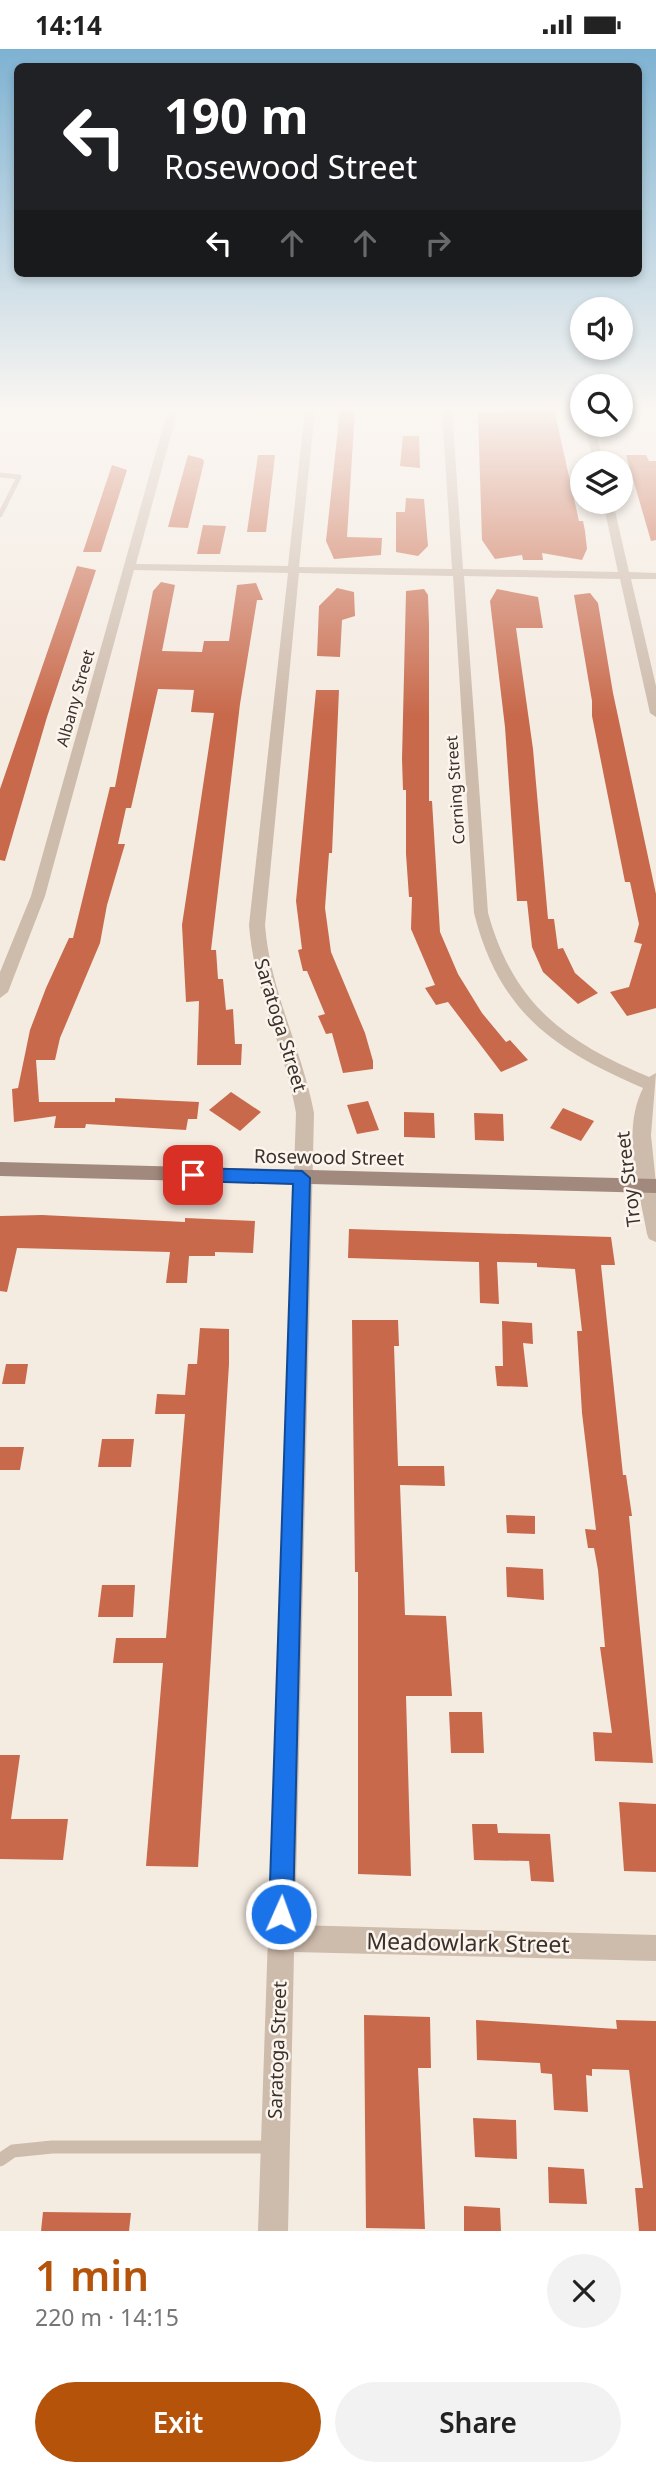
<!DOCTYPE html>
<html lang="en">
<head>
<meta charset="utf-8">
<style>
  :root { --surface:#fff; --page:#f2f2f2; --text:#222; --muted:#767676; --accent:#b45309 }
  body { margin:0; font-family:"Noto Sans",sans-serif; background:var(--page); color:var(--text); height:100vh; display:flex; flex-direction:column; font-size:26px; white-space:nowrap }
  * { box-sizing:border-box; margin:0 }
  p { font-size:23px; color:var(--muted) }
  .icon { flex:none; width:38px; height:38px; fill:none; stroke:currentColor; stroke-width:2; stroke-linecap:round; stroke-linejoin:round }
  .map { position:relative; height:2182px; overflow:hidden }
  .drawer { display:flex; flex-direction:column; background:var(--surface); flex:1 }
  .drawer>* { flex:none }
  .guide { position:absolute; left:14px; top:14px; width:628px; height:214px; border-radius:10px; box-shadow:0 4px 10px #0003; background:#202124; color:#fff; overflow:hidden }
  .tools { position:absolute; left:570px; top:248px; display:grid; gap:14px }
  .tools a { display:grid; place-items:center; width:63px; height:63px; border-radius:50%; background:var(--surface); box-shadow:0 4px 10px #0003; font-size:35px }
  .pin { position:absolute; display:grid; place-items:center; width:60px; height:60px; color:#fff; margin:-30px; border-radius:14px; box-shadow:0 4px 10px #0006 }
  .me { position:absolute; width:77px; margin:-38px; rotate:2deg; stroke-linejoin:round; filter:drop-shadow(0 0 5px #0008) }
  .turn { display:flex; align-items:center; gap:24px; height:147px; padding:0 35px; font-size:32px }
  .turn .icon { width:91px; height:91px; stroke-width:2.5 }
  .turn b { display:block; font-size:49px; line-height:60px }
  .lanes { display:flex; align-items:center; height:66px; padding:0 35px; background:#0003; justify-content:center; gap:35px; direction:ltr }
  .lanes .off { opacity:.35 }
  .round { display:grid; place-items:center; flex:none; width:74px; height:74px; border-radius:37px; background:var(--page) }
  .summary { display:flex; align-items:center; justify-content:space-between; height:119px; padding:0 35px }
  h1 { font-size:42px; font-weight:600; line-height:52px; color:var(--accent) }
  .action { display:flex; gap:14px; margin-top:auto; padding:14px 35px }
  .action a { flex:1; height:80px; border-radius:42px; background:var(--accent); color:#fff; font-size:28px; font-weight:600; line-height:80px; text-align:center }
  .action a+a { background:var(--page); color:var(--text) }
  .status { display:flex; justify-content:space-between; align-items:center; height:49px; padding:0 35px; background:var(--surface); direction:ltr }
  .status svg { height:19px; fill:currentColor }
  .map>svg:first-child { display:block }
</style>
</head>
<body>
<div class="status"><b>14:14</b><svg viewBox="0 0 49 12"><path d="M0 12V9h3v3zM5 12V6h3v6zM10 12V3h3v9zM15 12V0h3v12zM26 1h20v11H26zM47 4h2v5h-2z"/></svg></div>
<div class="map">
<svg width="656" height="2182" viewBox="0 0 656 2182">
  <rect width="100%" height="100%" fill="#f4ebe1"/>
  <!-- building -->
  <g fill="#c8694b">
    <path d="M340 360H355L347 488 382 489 381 506 334 510 326 492Z"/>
    <path d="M502 360H554L579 472H583L585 482 587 500 582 511 542 504 543 511H523L522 506 495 510 482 491 478 364H503Z"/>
    <path d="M403 387H419L420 419 400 417Z"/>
    <path d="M188 406 203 410 204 413 188 479 168 478Z"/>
    <path d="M258 406H275L266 483H247Z"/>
    <path d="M626 406H646L649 412H656V491L651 492Z"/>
    <path d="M112 416 127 421 101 503H83Z"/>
    <path d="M406 449 424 450 428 497 418 507 396 503V463H405Z"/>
    <path d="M203 476 226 477 220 505H197Z"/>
    <path d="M77 517 96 521 47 668 5 812 0 811V740Z"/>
    <path d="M161 533 175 536 162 602 202 603 204 592H229L237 536 256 534 263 551H257L240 655 211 901H216L218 930H223L226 961 233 960 235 995H242L241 1016H197L199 952 186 953 182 876 214 664 191 663 194 641 158 640 131 759H126L118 795H125L107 856 100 894 60 989 55 1011H36L39 1053H115V1049L199 1053 197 1070H188L186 1081 86 1075 85 1079H54L56 1067 14 1073 12 1040 18 1039 30 981 46 939 69 889H73L110 738H115L153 542Z"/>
    <path d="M337 539 354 543 355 567 342 571 340 608 317 607 319 557Z"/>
    <path d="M424 540 428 546 429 576V752H432L440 883 458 925 482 964 506 993 510 991 528 1011 501 1023 448 953 436 956 425 939 435 936 411 880 412 848H409L406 805V741H403L402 710 406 542Z"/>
    <path d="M497 540 538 548 543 579H516L533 700 548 870H554L558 900 563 899 575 924 598 944 578 955 543 923 532 898 527 852H517L505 678 490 552Z"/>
    <path d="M590 544 598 554 613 644 656 845V959L627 967 610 943 629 938 642 895 634 893 639 875 630 833H625L592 667V652L574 546Z"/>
    <path d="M316 641H339L332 804H329L325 859 331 903 365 984 373 1012V1020L343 1024 332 984 326 985 318 967 325 965 307 922H303L298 901 302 900 296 852Z"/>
    <path d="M231 1043 261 1063 240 1082 209 1061Z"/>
    <path d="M368 1052 379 1081 357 1085 347 1056Z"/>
    <path d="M563 1059 594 1072 581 1092 550 1079Z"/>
    <path d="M404 1063 434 1064 435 1089 404 1088Z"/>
    <path d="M474 1064 503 1065 504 1092 475 1091Z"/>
    <path d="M42 1166 185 1173V1169L255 1172 253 1204 215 1203V1207H189L187 1234H166L170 1203 17 1199 7 1243 0 1242V1167Z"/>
    <path d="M349 1180 611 1188 615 1216H601L623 1426H626L632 1467H629L653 1714 595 1712 593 1683 612 1684 600 1598H605L598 1521 594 1499H588L585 1480 596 1481 582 1364 577 1282H582L575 1220 537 1218V1214L497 1213 499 1255 480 1254 479 1213 348 1209Z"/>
    <path d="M352 1271H398L399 1297H394L398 1417H444L445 1437 400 1436 405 1566 446 1567 452 1647H406L411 1827 358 1825V1523H355Z"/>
    <path d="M502 1272 532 1274 533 1295 523 1294 528 1338 497 1337 495 1317H503Z"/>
    <path d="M200 1279 229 1280V1315L198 1818 146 1817 163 1614H113L116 1589H166L185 1365H155L157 1345 185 1346 188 1315H197Z"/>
    <path d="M6 1315H28L25 1335H2Z"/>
    <path d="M102 1390H134L131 1418H98Z"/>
    <path d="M0 1398H24L20 1421H0Z"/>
    <path d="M506 1466 535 1467V1485L507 1484Z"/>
    <path d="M506 1518 543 1520 544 1551 507 1548Z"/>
    <path d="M102 1536H135L133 1568H98Z"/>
    <path d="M449 1663H482L484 1704H451Z"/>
    <path d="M0 1706H20L11 1770H68L63 1811 0 1810Z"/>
    <path d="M619 1753 656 1755V1823L624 1822Z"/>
    <path d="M472 1775H497L498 1784 550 1785 554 1833 531 1832 529 1812 474 1811Z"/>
    <path d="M364 1966 430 1968 431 2019H418L425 2180 366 2179Z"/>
    <path d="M476 1971 617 1980 616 1971 656 1972V2182H639L635 2139H643L629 2021 592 2020V2027L586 2026 588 2063 554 2061 552 2025 541 2024 540 2014 477 2011Z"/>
    <path d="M473 2069 516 2071 517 2110 475 2108Z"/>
    <path d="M548 2118 584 2120 587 2155 549 2154Z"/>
    <path d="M464 2157 500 2159 501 2182H464Z"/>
    <path d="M43 2163 131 2164 129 2182H41Z"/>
  </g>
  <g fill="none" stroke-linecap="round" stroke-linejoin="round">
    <!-- lane-far1 -->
    <path stroke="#cdbbac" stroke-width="5" d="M0 426 19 428 0 466"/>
    <!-- lane -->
    <path stroke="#cdbbac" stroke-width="13" d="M0 2111 13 2102 52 2098H272"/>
    <!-- street -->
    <g fill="#cdbbac" fill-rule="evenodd">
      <path d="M168 360H178L136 515 288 517 305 360H315L299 518 452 520 442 360H452L463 520 618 523 603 453H613L629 523 656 524V530H631L656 637V668L650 664 620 530 464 527 488 864C514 956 564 992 649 1028L656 1024 651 1086 656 1135V1193L649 1190 647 1185C639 1139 621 1083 643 1039 553 1000 499 963 474 864L453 527 299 524 265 876C270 942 302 1000 314 1064L295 1876 656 1886V1912L294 1903 288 2182H258L296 1064C285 1000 254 942 249 876L288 524 134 521 45 847 8 943 0 949V923L31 847Z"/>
      <path d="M584 376H594L604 415H594Z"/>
    </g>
    <!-- secondary -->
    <path fill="#a18a7d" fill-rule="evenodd" d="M0 1113 656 1130V1144L0 1127Z"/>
  </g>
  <!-- sky -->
  <linearGradient id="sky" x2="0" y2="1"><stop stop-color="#7eb2d2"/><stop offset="0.54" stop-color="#faf6f2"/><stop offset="1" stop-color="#faf6f2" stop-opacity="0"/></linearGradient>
  <rect width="656" height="666" fill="url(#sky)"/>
  <!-- route -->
  <path fill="#1a73e8" stroke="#114b97" stroke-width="2" d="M193 1119 302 1122 310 1129 293 1865 290 1874 281 1877 273 1874 269 1865 293 1135 193 1132 185 1126Z"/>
  <g text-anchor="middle" stroke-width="5" stroke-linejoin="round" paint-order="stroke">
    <!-- far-street labels -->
    <g font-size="16" fill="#3b302b" stroke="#fbf5ee">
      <text transform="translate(75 649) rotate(-74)" y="6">Albany Street</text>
      <text transform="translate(455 741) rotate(-94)" y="6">Corning Street</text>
    </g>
    <!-- street labels -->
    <g font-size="19" fill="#3b302b" stroke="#fbf5ee">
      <text transform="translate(281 976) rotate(73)" y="7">Saratoga Street</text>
      <text transform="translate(329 1108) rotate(1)" y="7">Rosewood Street</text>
      <text transform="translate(628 1130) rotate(-97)" y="7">Troy Street</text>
      <text transform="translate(277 2001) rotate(-88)" y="7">Saratoga Street</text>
    </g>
    <!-- near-street labels -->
    <g font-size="23" fill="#3b302b" stroke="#fbf5ee">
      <text transform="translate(468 1894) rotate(1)" y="8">Meadowlark Street</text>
    </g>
  </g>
</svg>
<div class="tools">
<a><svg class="icon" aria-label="sound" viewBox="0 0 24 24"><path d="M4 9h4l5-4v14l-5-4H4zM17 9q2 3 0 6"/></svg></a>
<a><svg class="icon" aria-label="search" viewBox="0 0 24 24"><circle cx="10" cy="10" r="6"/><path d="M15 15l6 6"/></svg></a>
<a><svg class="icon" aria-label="layers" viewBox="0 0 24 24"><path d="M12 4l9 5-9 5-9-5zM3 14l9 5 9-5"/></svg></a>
</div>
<div class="pin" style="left:193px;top:1126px;background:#d93025"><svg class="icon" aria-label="arrive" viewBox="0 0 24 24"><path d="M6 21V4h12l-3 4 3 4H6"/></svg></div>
<svg class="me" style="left:281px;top:1865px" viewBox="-20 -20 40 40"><circle r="17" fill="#1a73e8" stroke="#fff" stroke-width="3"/><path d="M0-11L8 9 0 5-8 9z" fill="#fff"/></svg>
<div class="guide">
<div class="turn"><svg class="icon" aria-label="left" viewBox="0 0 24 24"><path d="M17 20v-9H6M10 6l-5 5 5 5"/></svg><div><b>190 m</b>Rosewood Street</div></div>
<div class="lanes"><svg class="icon" aria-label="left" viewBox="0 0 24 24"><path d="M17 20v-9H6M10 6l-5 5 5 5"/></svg><svg class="icon off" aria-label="ahead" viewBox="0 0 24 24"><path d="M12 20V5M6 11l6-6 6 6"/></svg><svg class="icon off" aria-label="ahead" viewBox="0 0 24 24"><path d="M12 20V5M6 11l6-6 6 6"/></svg><svg class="icon off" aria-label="right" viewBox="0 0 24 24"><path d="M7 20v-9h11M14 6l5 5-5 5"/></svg></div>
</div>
</div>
<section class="drawer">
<div class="summary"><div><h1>1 min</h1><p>220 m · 14:15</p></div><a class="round"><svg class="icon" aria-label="close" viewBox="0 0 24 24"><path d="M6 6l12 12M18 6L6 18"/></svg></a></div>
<div class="action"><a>Exit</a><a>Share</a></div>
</section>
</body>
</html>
